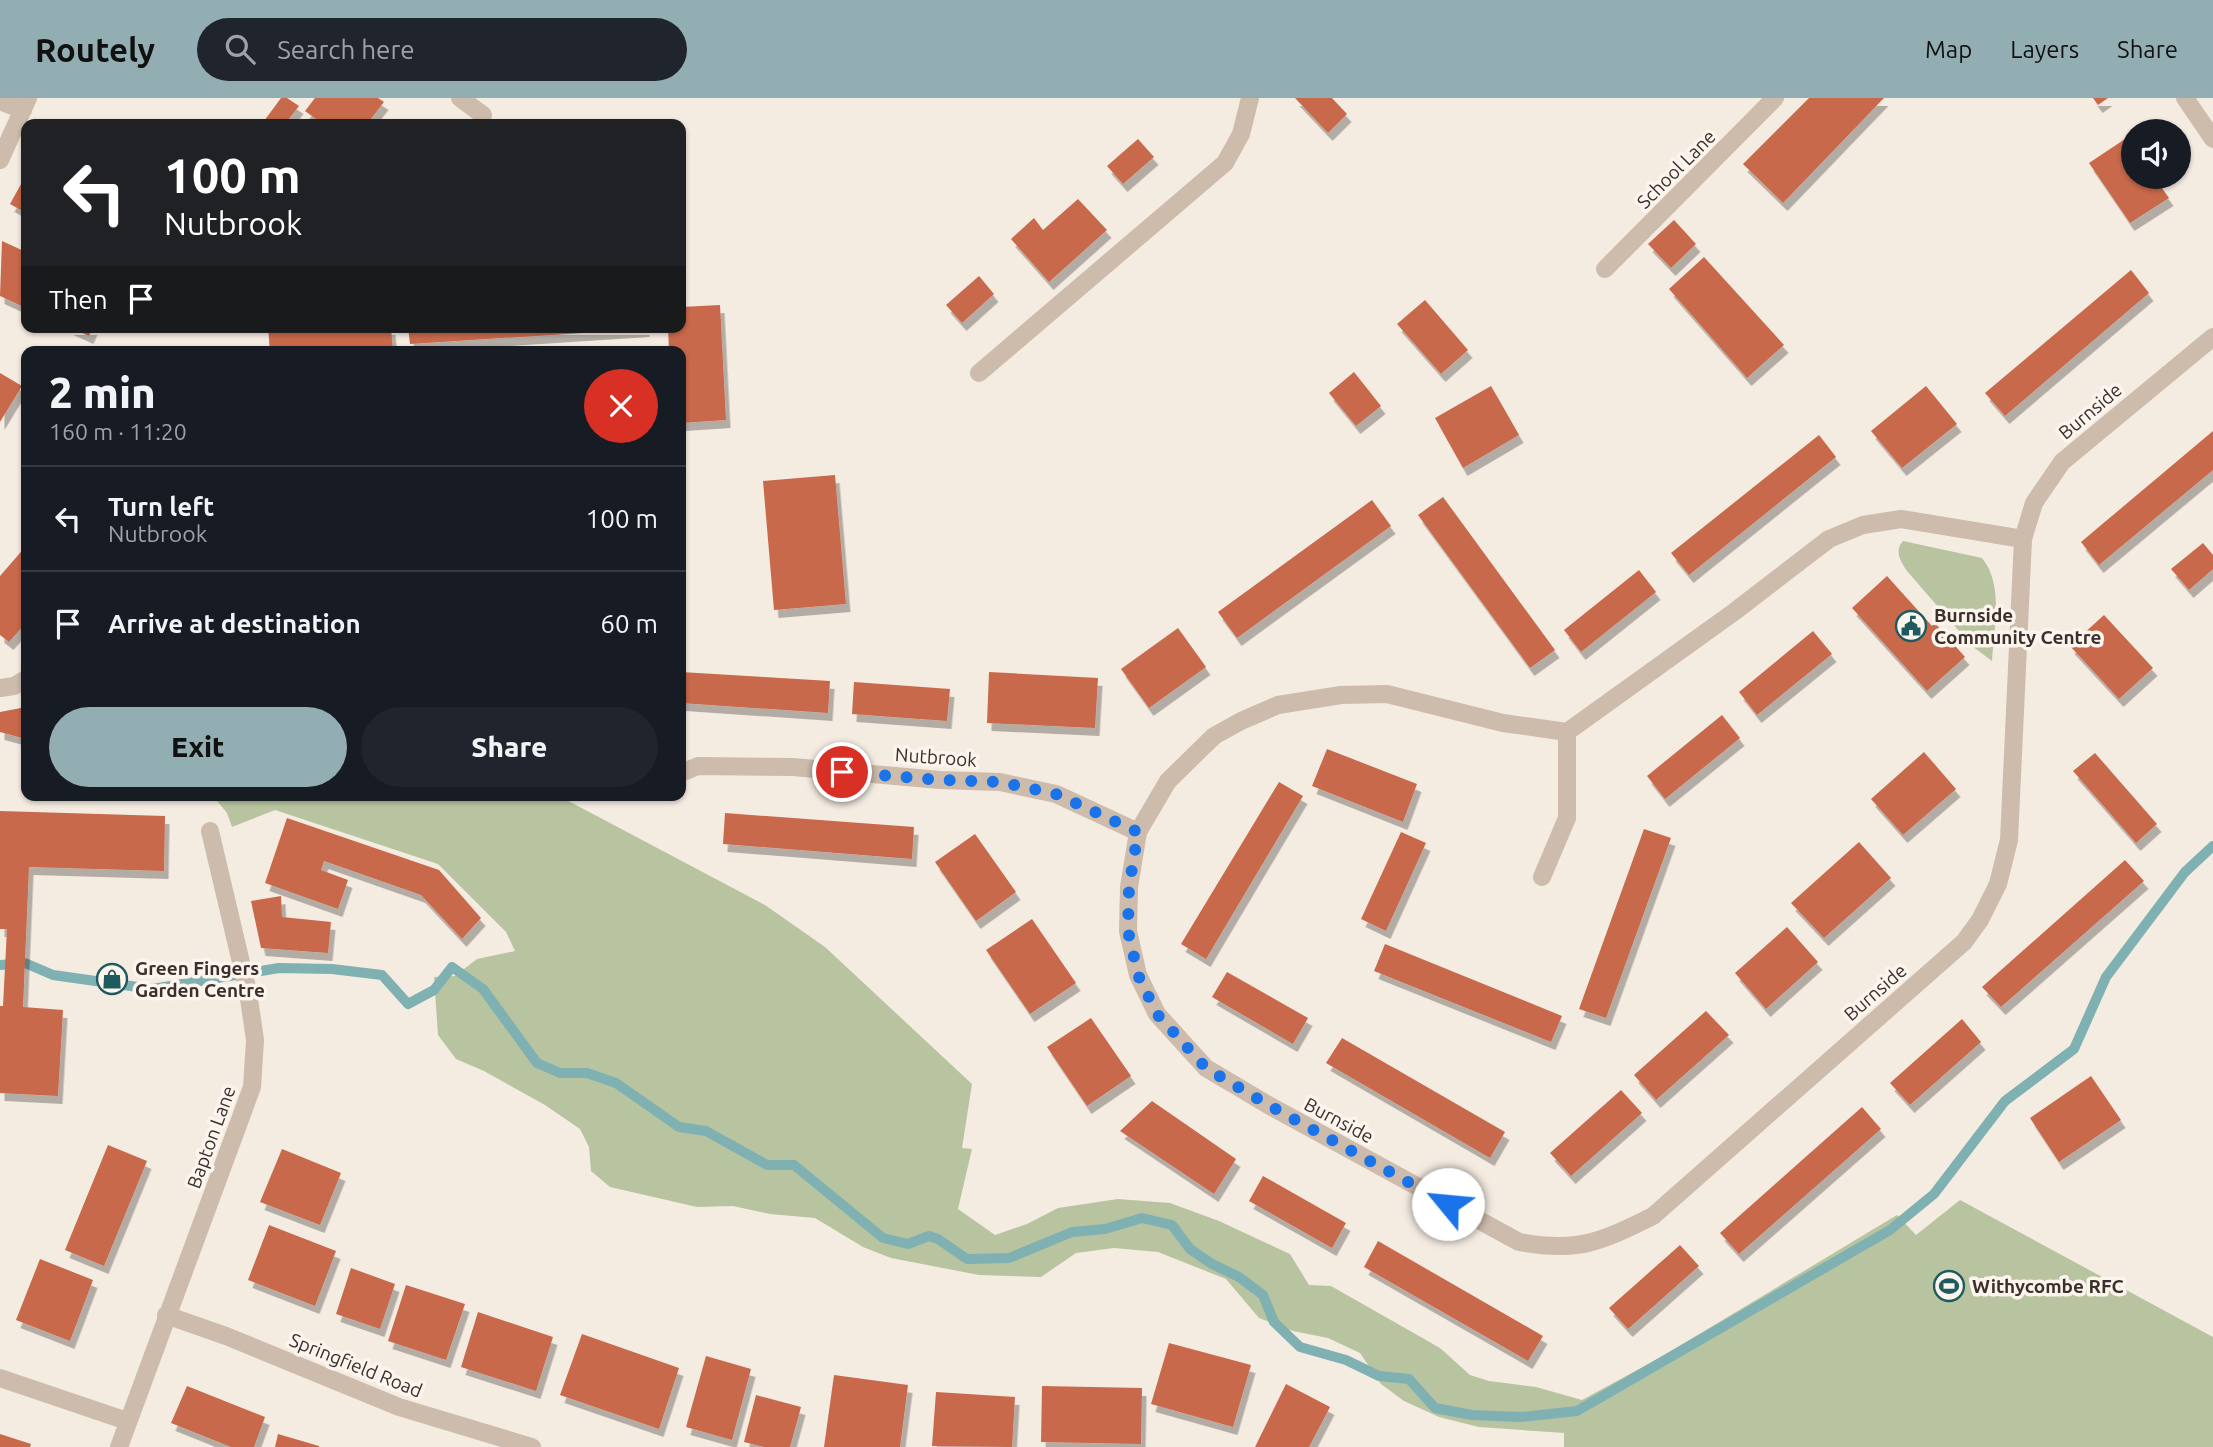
<!DOCTYPE html>
<html lang="en">
<head>
<meta charset="utf-8">
<style>
  :root { --surface:#171b24; --page:#20242c; --text:#f1f3f6; --muted:#9ea1a6; --line:#363941; --accent:#92aeb2 }
  body { margin:0; font-family:Ubuntu,sans-serif; background:var(--page); color:var(--text); height:100vh; display:flex; flex-direction:column; font-size:26px; white-space:nowrap }
  * { box-sizing:border-box; margin:0 }
  p { font-size:23px; color:var(--muted) }
  .icon { flex:none; width:38px; height:38px; fill:none; stroke:currentColor; stroke-width:2; stroke-linecap:round; stroke-linejoin:round }
  .map { position:relative; flex:1; overflow:hidden }
  .sheet { position:absolute; left:21px; top:248px; width:665px; height:455px; display:flex; flex-direction:column; background:var(--surface); border-radius:14px; box-shadow:0 2px 5px #0004 }
  .sheet>* { flex:none }
  .top-card { position:absolute; left:21px; top:21px; width:665px; height:214px; border-radius:14px; box-shadow:0 2px 5px #0004; background:#202124; color:#fff; overflow:hidden }
  .tools { position:absolute; left:2121px; top:21px; display:grid; gap:14px }
  .tools a { display:grid; place-items:center; width:70px; height:70px; border-radius:50%; background:var(--surface); box-shadow:0 2px 5px #0004; font-size:35px }
  .pin { position:absolute; display:grid; place-items:center; width:60px; height:60px; color:#fff; margin:-30px; border:4px solid #fff; border-radius:50%; box-shadow:0 2px 7px #0007 }
  .me { position:absolute; width:77px; margin:-38px; rotate:298deg; stroke-linejoin:round; filter:drop-shadow(0 0 5px #0008) }
  .turn { display:flex; align-items:center; gap:24px; height:147px; padding:0 28px; font-size:32px }
  .turn .icon { width:91px; height:91px; stroke-width:2.5 }
  .turn b { display:block; font-size:49px; line-height:60px }
  .then { display:flex; align-items:center; height:66px; padding:0 28px; background:#0003; gap:14px; font-size:26px }
  .round { display:grid; place-items:center; flex:none; width:74px; height:74px; border-radius:37px; background:var(--page) }
  .head { display:flex; align-items:center; justify-content:space-between; height:119px; padding:0 28px }
  h1 { font-size:42px; font-weight:800; line-height:52px }
  .cta { display:flex; gap:14px; margin-top:auto; padding:14px 28px }
  .cta a { flex:1; height:80px; border-radius:42px; background:var(--accent); color:#111; font-size:28px; font-weight:800; line-height:80px; text-align:center }
  .cta a+a { background:var(--page); color:var(--text) }
  ul { padding:0; list-style:none }
  li { display:flex; align-items:center; gap:21px; height:105px; padding:0 28px; border-top:2px solid var(--line) }
  li div { flex:1 }
  li b { display:block; font-size:26px }
  li em { font-style:normal }
  header { display:flex; align-items:center; gap:42px; box-sizing:border-box; height:98px; padding:0 35px; background:var(--accent); color:#111 }
  header strong { font-size:33px }
  nav { display:flex; gap:38px; margin-inline-start:auto; font-size:24px }
  .search { width:490px; height:63px; background:var(--page); display:flex; align-items:center; gap:18px; box-sizing:border-box; padding:0 24px; border-radius:38px; color:var(--muted); font-size:26px }
  .map>svg:first-child { display:block }
</style>
</head>
<body>
<header>
<strong>Routely</strong>
<div class="search"><svg class="icon" aria-label="search" viewBox="0 0 24 24"><circle cx="10" cy="10" r="6"/><path d="M15 15l6 6"/></svg>Search here</div>
<nav><a>Map</a><a>Layers</a><a>Share</a></nav>
</header>
<div class="map">
<svg width="2213" height="1349" viewBox="0 0 2213 1349">
  <defs>
    <filter id="shadow"><feDropShadow dx="4.5" dy="8" stdDeviation="0" flood-color="#0004"/></filter>
  </defs>
  <rect width="100%" height="100%" fill="#f4ebe1"/>
  <!-- green -->
  <g fill="#b8c4a0">
    <path d="M1903 443 1982 460C2004 487 1994 531 1992 563L1972 548 1907 473C1901 464 1894 453 1903 443Z"/>
    <path d="M213 698H559L765 807 825 849 972 986 962 1050 972 1051 958 1111 995 1137 1027 1126 1058 1110 1118 1101 1170 1105 1219 1123 1290 1156 1309 1187 1331 1188 1440 1250 1470 1277 1489 1283 1536 1289 1582 1302 1661 1259 1897 1117 1916 1137 1960 1102 2213 1239V1349H1564V1335L1479 1329 1439 1319 1404 1303 1381 1286 1360 1255 1328 1240 1293 1233 1259 1220 1226 1181 1158 1154 1114 1150 1076 1155 1041 1179 979 1177 891 1160 863 1149 815 1120 770 1116 733 1108 697 1109 610 1089 591 1073 589 1049 580 1031 545 1007 484 973 456 961 438 937 434 879 455 878 477 861 515 853 506 834 438 766 275 712 232 729 227 715Z"/>
  </g>
  <g fill="none" stroke-linecap="round" stroke-linejoin="round">
    <!-- stream -->
    <path stroke="#7fb0b2" stroke-width="10" d="M0 867 25 865 53 877 152 891 279 870 332 871 382 877 408 906 434 892 452 869 483 891 537 965 560 975H587L616 985 679 1029 706 1033 767 1067H794L883 1140 908 1146 929 1138 938 1141 967 1161 1009 1160 1072 1134 1105 1131 1142 1120 1172 1127 1190 1151 1212 1166 1239 1179 1263 1197 1274 1224 1300 1249 1346 1262 1379 1278 1409 1281 1435 1310 1472 1317 1521 1319 1577 1313 1890 1132 1934 1096 2005 1003 2074 951 2106 879 2185 774 2213 748"/>
  </g>
  <!-- building -->
  <g fill="#c8694b" filter="url(#shadow)">
    <path d="M281 0H287L299 8 285 26H268L264 23Z"/>
    <path d="M315 0H378L384 4 367 26H323L305 13Z"/>
    <path d="M1295 0H1332L1347 16 1328 35Z"/>
    <path d="M1809 0H1884L1783 105 1743 66Z"/>
    <path d="M2093 0H2108L2098 7Z"/>
    <path d="M2128 39 2133 47V79H2154L2169 100 2130 125 2089 65Z"/>
    <path d="M1138 41 1154 59 1123 86 1107 68Z"/>
    <path d="M26 77V115L10 106Z"/>
    <path d="M1078 101 1107 132 1049 184 1011 141 1034 120 1043 132Z"/>
    <path d="M1674 122 1696 146 1671 170 1648 146Z"/>
    <path d="M2 143 26 154V210L0 198Z"/>
    <path d="M1704 159 1784 247 1747 280 1669 191Z"/>
    <path d="M2131 172 2149 195 2005 318 1985 295Z"/>
    <path d="M979 178 994 196 962 225 946 207Z"/>
    <path d="M1425 202 1468 252 1441 276 1397 226Z"/>
    <path d="M720 207 726 322 681 325V254H669L668 229H681V209Z"/>
    <path d="M69 229H93L89 238Z"/>
    <path d="M268 229H391L393 254H270Z"/>
    <path d="M408 229H645V231L410 246Z"/>
    <path d="M1354 274 1381 308 1356 328 1329 295Z"/>
    <path d="M0 275 22 288 0 324Z"/>
    <path d="M1491 288 1519 337 1463 370 1435 320Z"/>
    <path d="M1926 288 1957 326 1902 370 1871 333Z"/>
    <path d="M2213 333V372L2099 467 2081 444Z"/>
    <path d="M1819 337 1836 359 1689 477 1671 455Z"/>
    <path d="M835 377 846 506 774 512 763 383Z"/>
    <path d="M1443 399 1555 552 1530 570 1418 417Z"/>
    <path d="M1372 402 1391 428 1237 540 1218 514Z"/>
    <path d="M2203 445 2213 457V471L2189 492 2171 471Z"/>
    <path d="M26 448V525L9 544 0 537V478Z"/>
    <path d="M1639 472 1656 494 1581 554 1564 532Z"/>
    <path d="M1887 478 1932 528 1935 525 1965 559 1927 593 1852 510Z"/>
    <path d="M2104 517 2153 570 2119 601 2070 548Z"/>
    <path d="M1178 530 1206 569 1149 610 1121 571Z"/>
    <path d="M1813 533 1832 556 1757 617 1739 594Z"/>
    <path d="M681 574 830 583 828 615 681 605Z"/>
    <path d="M989 574 1098 580 1095 630 987 625Z"/>
    <path d="M854 584 950 591 947 623 852 616Z"/>
    <path d="M26 609V641L0 634V614Z"/>
    <path d="M1722 617 1740 640 1665 701 1647 678Z"/>
    <path d="M1327 651 1417 686 1403 724 1312 688Z"/>
    <path d="M1924 654 1956 691 1903 737 1871 701Z"/>
    <path d="M2095 655 2157 726 2136 745 2073 673Z"/>
    <path d="M1279 684 1303 698 1206 861 1181 846Z"/>
    <path d="M0 713 165 718 164 773 29 769 23 909 63 912 58 998 0 995V908H3L7 831H0Z"/>
    <path d="M725 715 914 729 912 761 723 746Z"/>
    <path d="M287 720 439 772 481 820 462 841 421 797 324 763 321 772 348 782 338 811 265 785Z"/>
    <path d="M1644 731 1671 740 1606 920 1579 911Z"/>
    <path d="M1401 734 1426 745 1386 833 1361 821Z"/>
    <path d="M975 736 1016 794 976 823 935 764Z"/>
    <path d="M1859 744 1891 780 1824 840 1791 805Z"/>
    <path d="M2125 762 2144 783 2001 909 1982 889Z"/>
    <path d="M281 798 282 819 331 824 328 855 261 850 251 803Z"/>
    <path d="M1032 821 1076 885 1030 916 986 852Z"/>
    <path d="M1787 829 1818 864 1766 911 1735 875Z"/>
    <path d="M1385 846 1562 918 1551 944 1374 873Z"/>
    <path d="M1227 874 1308 920 1293 946 1212 899Z"/>
    <path d="M1706 913 1729 937 1656 1002 1634 977Z"/>
    <path d="M1091 920 1131 978 1087 1008 1047 949Z"/>
    <path d="M1962 921 1981 944 1910 1007 1890 985Z"/>
    <path d="M1342 940 1505 1034 1490 1060 1326 965Z"/>
    <path d="M2091 978 2121 1022 2059 1064 2030 1020Z"/>
    <path d="M1621 992 1642 1015 1571 1078 1550 1055Z"/>
    <path d="M1152 1003 1236 1061 1214 1096 1120 1033Z"/>
    <path d="M1862 1009 1881 1031 1739 1156 1720 1135Z"/>
    <path d="M108 1047 147 1063 104 1168 65 1152Z"/>
    <path d="M282 1051 341 1075 320 1127 260 1104Z"/>
    <path d="M1263 1078 1346 1125 1332 1150 1249 1103Z"/>
    <path d="M269 1127 336 1153 315 1208 248 1182Z"/>
    <path d="M1378 1143 1543 1238 1528 1263 1364 1169Z"/>
    <path d="M1680 1147 1699 1168 1628 1231 1609 1210Z"/>
    <path d="M40 1161 93 1182 70 1243 16 1222Z"/>
    <path d="M351 1170 395 1186 380 1231 336 1216Z"/>
    <path d="M406 1187 465 1206 446 1262 388 1243Z"/>
    <path d="M478 1214 553 1239 536 1293 461 1269Z"/>
    <path d="M582 1236 679 1270 659 1331 560 1297Z"/>
    <path d="M1169 1245 1251 1267 1233 1329 1151 1306Z"/>
    <path d="M706 1258 751 1271 732 1342 686 1329Z"/>
    <path d="M834 1277 908 1287 900 1349H824Z"/>
    <path d="M1286 1286 1330 1309 1309 1349H1255Z"/>
    <path d="M187 1288 265 1319 254 1349H231L171 1325Z"/>
    <path d="M1042 1288 1142 1290 1141 1346 1041 1344Z"/>
    <path d="M936 1294 1015 1299 1012 1349 932 1348Z"/>
    <path d="M756 1297 801 1309 790 1349H764L744 1344Z"/>
    <path d="M0 1336 31 1346 30 1349H0Z"/>
    <path d="M278 1336 319 1348V1349H275Z"/>
  </g>
  <g fill="none" stroke-linecap="round" stroke-linejoin="round">
    <!-- minor -->
    <g stroke="#cdbbac" stroke-width="18">
      <path d="M460 0 483 17"/>
      <path d="M2185 0 2213 41"/>
      <path d="M0 3 23 12"/>
      <path d="M0 62 28 0"/>
      <path d="M1605 171 1775 0"/>
      <path d="M979 275 1225 65 1241 36 1250 0"/>
      <path d="M2023 441 1901 421 1863 427 1829 441 1734 514 1567 634 1503 625 1387 596 1341 597 1278 607 1241 623 1214 638 1168 683 1138 734 1129 789 1128 833 1138 877 1157 916 1206 970 1270 1008 1519 1144C1577 1155 1601 1144 1653 1118L1964 844 1980 822 1998 786 2009 742 2023 441 2034 405 2062 364 2213 239"/>
      <path d="M0 590 14 588 26 581"/>
      <path d="M681 675 698 668 793 669 940 682 1000 684 1056 696 1138 734"/>
      <path d="M1542 779 1567 720V634"/>
      <path d="M166 1217 226 1238 399 1309 532 1349"/>
      <path d="M0 1280 127 1323"/>
      <path d="M119 1349 252 989 255 942 248 894 210 733"/>
    </g>
  </g>
  <g fill="none" stroke-linecap="round" stroke-linejoin="round">
    <!-- route -->
    <path stroke="#1a73e8" stroke-width="12" stroke-dasharray="0 21.6" d="M842 674 940 682 1000 684 1056 696 1138 734 1129 789 1128 833 1138 877 1157 916 1206 970 1270 1008 1448 1106"/>
  </g>
  <!-- icons -->
  <defs>
    <g id="civic-ring" transform="scale(1.575)"><circle r="9.5" fill="#fbf5ee" stroke="#1f5a5e" stroke-width="1.5"/><path d="M-.6-6.5H3V-4.5H.6V-3L4-1V1h2V6H-6V1h2V-1L-.6-3ZM-1.2 2.5V6h2.4V2.5Z" fill="#1f5a5e"/></g>
    <g id="shop-ring" transform="scale(1.575)"><circle r="9.5" fill="#fbf5ee" stroke="#1f5a5e" stroke-width="1.5"/><path d="M-5-2.5h2.3a2.7 3.5 0 0 1 5.4 0H5L5.5 6h-11ZM-1.5-2.5h3a1.5 2.3 0 0 0-3 0Z" fill="#1f5a5e"/></g>
    <g id="stadium-ring" transform="scale(1.575)"><circle r="9.5" fill="#fbf5ee" stroke="#1f5a5e" stroke-width="1.5"/><path d="M0-5a6.5 5 0 1 0 0 10a6.5 5 0 1 0 0-10ZM-3.5-1.8h7v3.6h-7Z" fill="#1f5a5e"/></g>
  </defs>
  <g fill-rule="evenodd">
    <use href="#civic-ring" x="1911" y="528"/>
    <use href="#shop-ring" x="112" y="881"/>
    <use href="#stadium-ring" x="1949" y="1188"/>
  </g>
  <g text-anchor="middle" stroke-width="7" stroke-linejoin="round" paint-order="stroke">
    <!-- street labels -->
    <g font-size="19" fill="#3b302b" stroke="#fbf5ee">
      <text transform="translate(1676 71) rotate(-45)" y="7">School Lane</text>
      <text transform="translate(2090 313) rotate(-40)" y="7">Burnside</text>
      <text transform="translate(936 659) rotate(4)" y="7">Nutbrook</text>
      <text transform="translate(1875 894) rotate(-41)" y="7">Burnside</text>
      <text transform="translate(1339 1022) rotate(28)" y="7">Burnside</text>
      <text transform="translate(211 1039) rotate(-70)" y="7">Bapton Lane</text>
      <text transform="translate(356 1267) rotate(22)" y="7">Springfield Road</text>
    </g>
    <!-- poi labels -->
    <g font-size="19" font-weight="bold" fill="#3b302b" stroke="#fbf5ee" text-anchor="start">
      <text x="1934" y="524">Burnside<tspan x="1934" dy="22">Community Centre</tspan></text>
      <text x="135" y="877">Green Fingers<tspan x="135" dy="22">Garden Centre</tspan></text>
      <text x="1972" y="1195">Withycombe RFC</text>
    </g>
  </g>
</svg>
<div class="tools">
<a><svg class="icon" aria-label="sound" viewBox="0 0 24 24"><path d="M4 9h4l5-4v14l-5-4H4zM17 9q2 3 0 6"/></svg></a>
</div>
<div class="pin" style="left:842px;top:674px;background:#d93025"><svg class="icon" aria-label="arrive" viewBox="0 0 24 24"><path d="M6 21V4h12l-3 4 3 4H6"/></svg></div>
<svg class="me" style="left:1448px;top:1106px" viewBox="-20 -20 40 40"><circle r="19" fill="#fff"/><path d="M0-13L10 11 0 6-10 11z" fill="#1a73e8"/></svg>
<div class="top-card">
<div class="turn"><svg class="icon" aria-label="left" viewBox="0 0 24 24"><path d="M17 20v-9H6M10 6l-5 5 5 5"/></svg><div><b>100 m</b>Nutbrook</div></div>
<div class="then">Then<svg class="icon" aria-label="arrive" viewBox="0 0 24 24"><path d="M6 21V4h12l-3 4 3 4H6"/></svg></div>
</div>
<section class="sheet">
<div class="head"><div><h1>2 min</h1><p>160 m · 11:20</p></div><a class="round" style="background:#d93025;color:#fff"><svg class="icon" aria-label="close" viewBox="0 0 24 24"><path d="M6 6l12 12M18 6L6 18"/></svg></a></div>
<ul>
<li><svg class="icon" aria-label="left" viewBox="0 0 24 24"><path d="M17 20v-9H6M10 6l-5 5 5 5"/></svg><div><b>Turn left</b><p>Nutbrook</p></div><em>100 m</em></li>
<li><svg class="icon" aria-label="arrive" viewBox="0 0 24 24"><path d="M6 21V4h12l-3 4 3 4H6"/></svg><div><b>Arrive at destination</b></div><em>60 m</em></li>
</ul>
<div class="cta"><a>Exit</a><a>Share</a></div>
</section>
</div>
</body>
</html>
